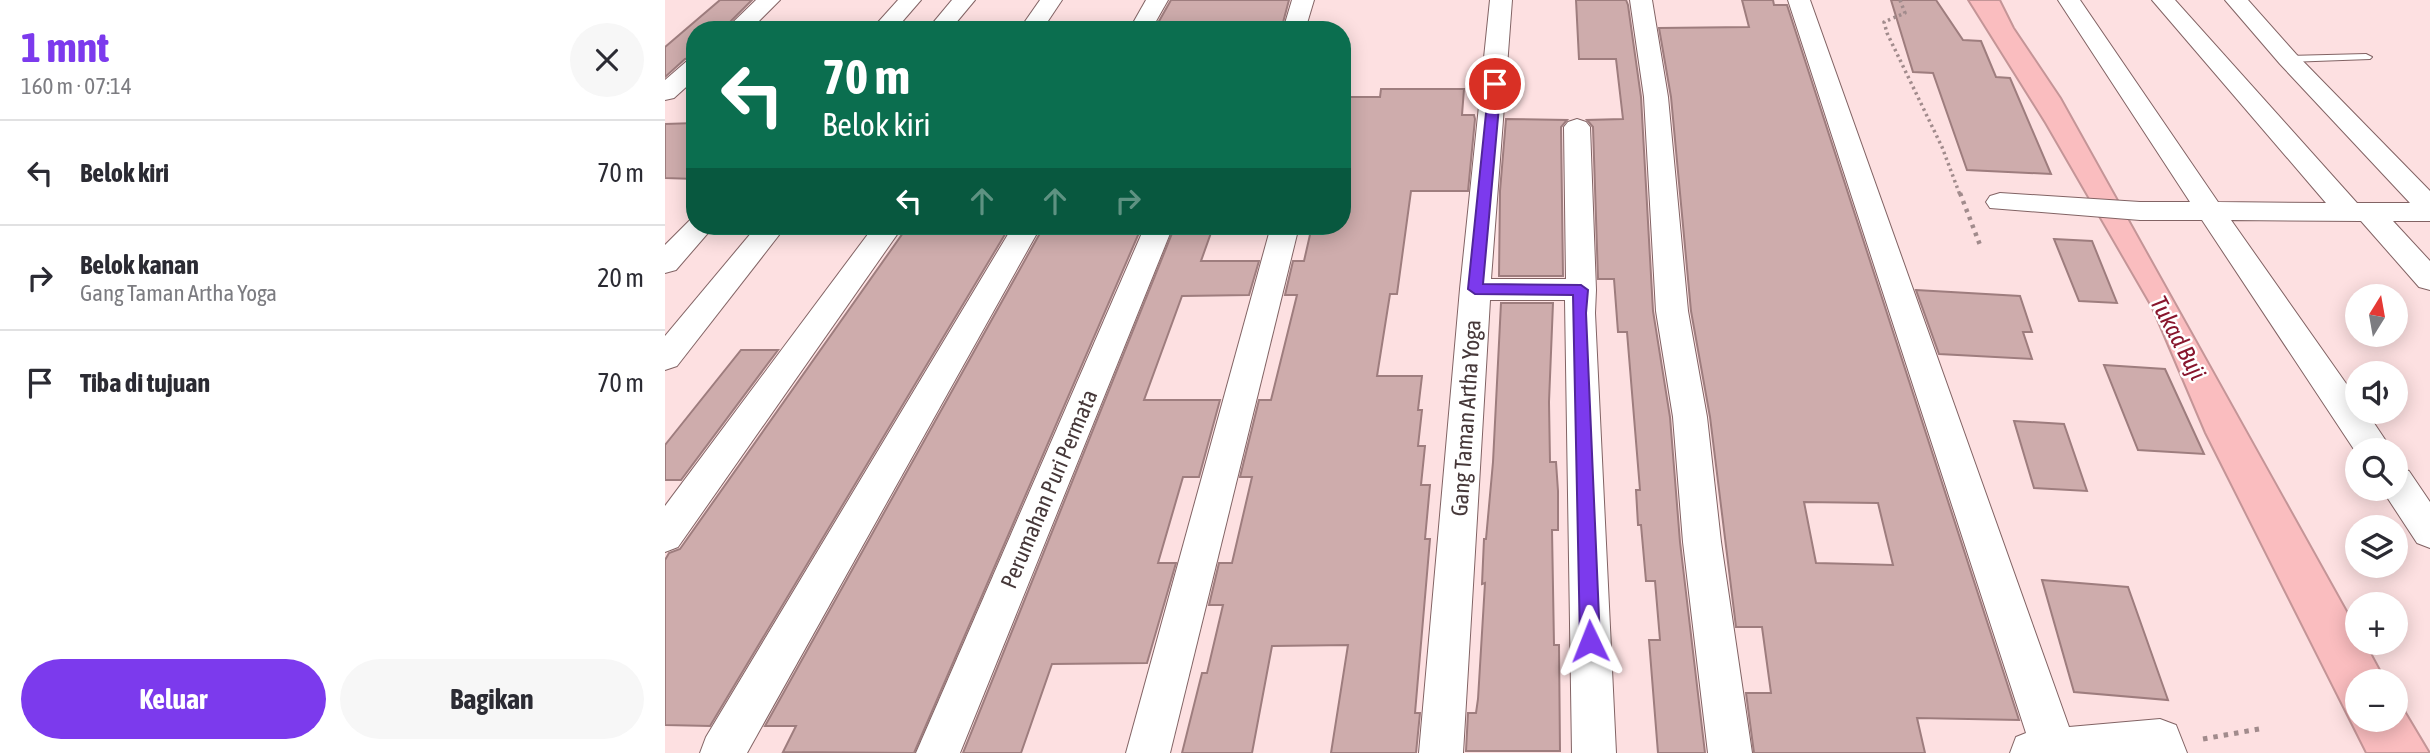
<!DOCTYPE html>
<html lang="id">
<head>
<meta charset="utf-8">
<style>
  :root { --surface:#fff; --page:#f7f7f7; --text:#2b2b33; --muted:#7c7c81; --line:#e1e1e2; --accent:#7c3aed }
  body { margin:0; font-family:"Asap Condensed",sans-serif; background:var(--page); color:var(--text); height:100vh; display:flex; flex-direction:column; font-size:26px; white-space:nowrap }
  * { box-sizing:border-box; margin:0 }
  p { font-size:23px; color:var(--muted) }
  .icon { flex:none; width:38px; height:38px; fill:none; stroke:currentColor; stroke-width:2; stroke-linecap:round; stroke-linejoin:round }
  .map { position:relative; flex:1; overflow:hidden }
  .panel { display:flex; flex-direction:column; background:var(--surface); width:665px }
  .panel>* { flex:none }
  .top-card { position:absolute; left:21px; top:21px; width:665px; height:214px; border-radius:28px; box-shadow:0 4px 18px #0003; background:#0b6e4f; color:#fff; overflow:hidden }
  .needle { width:46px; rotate:11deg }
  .tools { position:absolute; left:1680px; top:284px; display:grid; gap:14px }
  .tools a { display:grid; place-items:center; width:63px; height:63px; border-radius:50%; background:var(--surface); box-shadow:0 4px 18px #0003; font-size:35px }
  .pin { position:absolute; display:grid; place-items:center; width:60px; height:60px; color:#fff; margin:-30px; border:4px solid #fff; border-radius:50%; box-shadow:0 2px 7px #0007 }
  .me { position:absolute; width:77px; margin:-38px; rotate:358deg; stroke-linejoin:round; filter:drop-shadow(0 0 5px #0008) }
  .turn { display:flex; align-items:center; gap:24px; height:147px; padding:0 21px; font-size:32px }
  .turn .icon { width:91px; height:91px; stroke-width:2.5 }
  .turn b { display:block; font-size:49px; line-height:60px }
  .lanes { display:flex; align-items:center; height:66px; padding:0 21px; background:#0003; justify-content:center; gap:35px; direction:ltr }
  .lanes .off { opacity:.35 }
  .round { display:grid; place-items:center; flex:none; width:74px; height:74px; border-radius:37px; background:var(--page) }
  .head { display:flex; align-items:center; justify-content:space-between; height:119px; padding:0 21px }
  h1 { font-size:42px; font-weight:700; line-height:52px; color:var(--accent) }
  .cta { display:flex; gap:14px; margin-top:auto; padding:14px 21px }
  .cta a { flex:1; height:80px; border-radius:42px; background:var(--accent); color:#fff; font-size:28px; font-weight:700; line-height:80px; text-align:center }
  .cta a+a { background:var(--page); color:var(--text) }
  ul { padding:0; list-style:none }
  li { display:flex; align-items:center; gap:21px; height:105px; padding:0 21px; border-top:2px solid var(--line) }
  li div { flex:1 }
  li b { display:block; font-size:26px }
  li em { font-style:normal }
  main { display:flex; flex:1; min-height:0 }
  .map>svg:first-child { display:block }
</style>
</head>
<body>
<main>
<section class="panel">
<div class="head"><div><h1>1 mnt</h1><p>160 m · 07:14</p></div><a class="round"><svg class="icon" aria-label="close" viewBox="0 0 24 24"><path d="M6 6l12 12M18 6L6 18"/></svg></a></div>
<ul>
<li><svg class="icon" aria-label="left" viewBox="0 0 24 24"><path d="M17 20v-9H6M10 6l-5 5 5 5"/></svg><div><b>Belok kiri</b></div><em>70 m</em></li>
<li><svg class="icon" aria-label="right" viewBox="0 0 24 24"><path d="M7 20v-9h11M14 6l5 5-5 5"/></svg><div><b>Belok kanan</b><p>Gang Taman Artha Yoga</p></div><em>20 m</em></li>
<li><svg class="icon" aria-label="arrive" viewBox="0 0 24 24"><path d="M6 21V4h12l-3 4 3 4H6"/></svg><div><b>Tiba di tujuan</b></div><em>70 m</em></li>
</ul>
<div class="cta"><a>Keluar</a><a>Bagikan</a></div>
</section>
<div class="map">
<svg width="1765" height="753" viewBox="0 0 1765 753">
  <rect width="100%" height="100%" fill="#fde0e1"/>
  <!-- water -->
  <path fill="#fabdbf" stroke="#c49597" stroke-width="2" d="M1303 0H1335L1349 28 1396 98 1692 629V642H1700L1721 681H1692V719H1731V696L1765 753H1701L1540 433 1487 308 1380 123Z"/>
  <!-- building -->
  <g fill="#ceacac" stroke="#9e7d7e" stroke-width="2" fill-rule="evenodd">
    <path d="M55 0H87L57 30H30V57L20 59 0 77V47Z"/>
    <path d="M506 0H624L616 30H489Z"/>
    <path d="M911 0H961L963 5 976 97 988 311 1005 417 1015 542 1040 753H993L984 640H995L990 581H981L976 525H973L971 490H975L962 332H953L949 279H933L928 127 922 120 958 119 951 59H914Z"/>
    <path d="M1077 0H1108L1109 5H1122L1354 720 1252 718 1260 753H1089L1081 693H1106L1097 627H1071L1045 417 1026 311 1006 97 994 28 1084 27ZM1139 502 1213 503 1228 565 1151 563Z"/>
    <path d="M1226 0H1271L1298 40 1316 41 1331 77 1345 78 1386 174 1302 170 1268 73 1248 72Z"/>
    <path d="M716 89H799L797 115H809L810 119 803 191H746L732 294H725L712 376H757L753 410H757L753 446H760L756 485H765L760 539H765L750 713H755L751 753H666L683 645 607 646 587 753H517L537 673H542L558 605H544L554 563H567L587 477H575L594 400H606L632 295H620L628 261H639L647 226H677V97H715Z"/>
    <path d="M841 119 902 120 896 127 898 276H834L835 191Z"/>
    <path d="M30 123V179L0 178V124Z"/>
    <path d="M261 226H345L45 726 0 725V560L4 553 15 549 238 233H256Z"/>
    <path d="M379 226H477L249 753 118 752 131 726H100Z"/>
    <path d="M510 226H531L529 230H547L536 261H594L584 295 517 296 479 400H555L534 477H518L493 563H511L482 663 387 664 356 753H298Z"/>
    <path d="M1389 239 1427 241 1452 303 1414 301Z"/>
    <path d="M1251 290 1355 296 1367 332H1358L1367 359 1274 354Z"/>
    <path d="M836 303H888L884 402 885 462H891L893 491V530H887L889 645H894L895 751H801L803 713H811L813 699 820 583 817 584 819 539H821L828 462Z"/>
    <path d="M76 350H113L16 480H0V445Z"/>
    <path d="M1439 365 1500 369 1539 454 1473 450Z"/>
    <path d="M1349 421 1399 424 1422 491 1369 488Z"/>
    <path d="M1377 580 1463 587 1503 700 1409 692Z"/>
  </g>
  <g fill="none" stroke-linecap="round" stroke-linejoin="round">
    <!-- lane casing -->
    <g stroke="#826364" stroke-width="2">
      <path id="lane" d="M1701 54 1707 57 1705 59 1623 62 1617 59 1623 56Z"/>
    </g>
    <!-- street casing -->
    <g stroke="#826364" stroke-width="2">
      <g id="street">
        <path d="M91 0H115L85 30H60Z"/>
        <path d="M233 0H256L230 30H206Z"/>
        <path d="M287 0H310L285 30H262Z"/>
        <path d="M375 0H397L377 30H354Z"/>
        <path d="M481 0H503L486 30H464Z"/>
        <path d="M627 0H649L640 30H618Z"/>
        <path d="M825 0H847L826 279H901L899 127 903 122 912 119 921 122 925 127 931 290 930 313 951 753H907L900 300H825L798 753H754L795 289Z"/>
        <path d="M965 0H987L1003 97 1023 311 1042 417 1056 542 1087 753H1043L1018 542 1008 417 991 311 979 97Z"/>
        <path d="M1123 0H1145L1404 727 1495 719 1511 725 1522 753H1345L1351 737 1361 733Z"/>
        <path d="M1393 0H1415L1553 202 1661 203 1487 0H1510L1692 203H1745L1615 64 1560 0H1583L1631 54 1765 191V221H1728L1765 261V290L1754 287 1696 221 1566 220 1692 399V411H1701L1727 450H1692V454L1537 220H1475L1325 208 1321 202 1325 196 1335 193 1475 202H1525Z"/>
        <path d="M30 59V79L9 98 0 100V80L22 61Z"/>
        <path d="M30 218V226H49L11 270 0 273V245L25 220Z"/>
        <path d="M92 226H121L12 366 0 370V336Z"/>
        <path d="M209 226H238L13 547 0 552V506Z"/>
        <path d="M348 226H376L82 753H35L41 737Z"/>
        <path d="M480 226H508L295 753H251Z"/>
        <path d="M606 226H634L505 753H461Z"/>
        <path d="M1731 467 1744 471 1765 502V548L1752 543 1716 488H1731Z"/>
      </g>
    </g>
    <!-- path-far2 -->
    <path stroke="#a18b8c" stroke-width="3.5" stroke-dasharray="2.5 3.5" stroke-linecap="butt" d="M1235 0 1240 13 1219 22 1222 33 1277 147 1295 195"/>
    <!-- path-far1 -->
    <path stroke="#a18b8c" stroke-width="4.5" stroke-dasharray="3.5 5" stroke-linecap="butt" d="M1295 193 1315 245"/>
    <!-- path -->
    <path stroke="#a18b8c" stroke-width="5" stroke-dasharray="4.5 6" stroke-linecap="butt" d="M1538 739 1594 729"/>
    <!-- lane -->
    <use href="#lane" fill="#fff" fill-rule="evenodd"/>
    <!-- street -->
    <use href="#street" fill="#fff" fill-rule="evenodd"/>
  </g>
  <!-- route -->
  <path fill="#7c3aed" stroke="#51269a" stroke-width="2" d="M830 80 836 84 818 284 916 285 923 290 921 313 935 641 932 647 925 650 918 647 915 641 908 295 810 294 803 289 824 84Z"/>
  <g text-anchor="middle" stroke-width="5" stroke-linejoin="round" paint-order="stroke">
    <!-- street labels -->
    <g font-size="23" fill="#463839" stroke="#fff">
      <text transform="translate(801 418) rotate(-86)" y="8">Gang Taman Artha Yoga</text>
      <text transform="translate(384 489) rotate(-67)" y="8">Perumahan Puri Permata</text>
    </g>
    <!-- water labels -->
    <g font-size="24" font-style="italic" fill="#88162d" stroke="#fff">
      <text transform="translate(1513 338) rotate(62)" y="8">Tukad Buji</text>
    </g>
  </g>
</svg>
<div class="tools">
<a><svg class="needle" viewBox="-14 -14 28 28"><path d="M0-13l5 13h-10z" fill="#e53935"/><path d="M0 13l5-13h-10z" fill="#7c7c81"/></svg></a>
<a><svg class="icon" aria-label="sound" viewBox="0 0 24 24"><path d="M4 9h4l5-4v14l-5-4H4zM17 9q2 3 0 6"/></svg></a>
<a><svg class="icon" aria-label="search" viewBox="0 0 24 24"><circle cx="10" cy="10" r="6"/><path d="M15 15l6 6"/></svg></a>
<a><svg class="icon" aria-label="layers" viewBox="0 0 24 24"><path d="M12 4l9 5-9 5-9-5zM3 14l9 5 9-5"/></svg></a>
<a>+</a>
<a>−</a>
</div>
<div class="pin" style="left:830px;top:84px;background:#d93025"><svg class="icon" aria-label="arrive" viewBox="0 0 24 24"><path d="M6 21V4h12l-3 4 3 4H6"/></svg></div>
<svg class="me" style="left:925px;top:641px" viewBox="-20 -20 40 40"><path d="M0-17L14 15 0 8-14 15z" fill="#7c3aed" stroke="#fff" stroke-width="4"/></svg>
<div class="top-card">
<div class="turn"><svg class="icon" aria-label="left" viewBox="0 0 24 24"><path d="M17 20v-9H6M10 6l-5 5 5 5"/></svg><div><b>70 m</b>Belok kiri</div></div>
<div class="lanes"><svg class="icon" aria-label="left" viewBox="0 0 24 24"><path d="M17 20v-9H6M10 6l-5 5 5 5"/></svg><svg class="icon off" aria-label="ahead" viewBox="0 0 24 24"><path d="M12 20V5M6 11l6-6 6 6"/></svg><svg class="icon off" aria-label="ahead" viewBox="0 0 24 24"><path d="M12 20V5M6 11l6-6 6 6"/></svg><svg class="icon off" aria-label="right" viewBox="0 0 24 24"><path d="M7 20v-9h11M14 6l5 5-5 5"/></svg></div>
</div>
</div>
</main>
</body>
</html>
